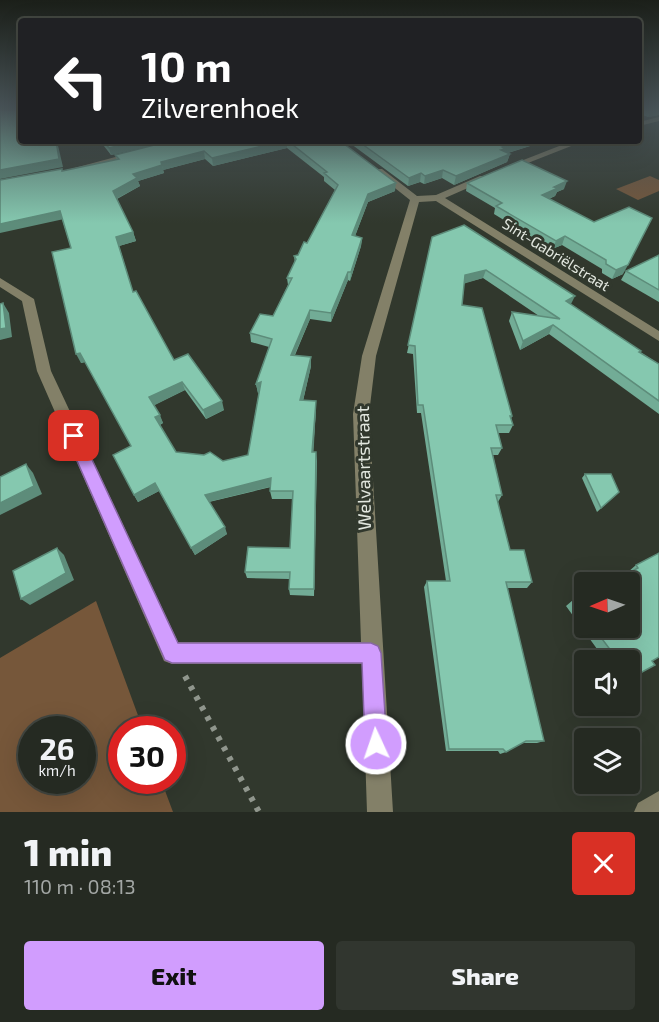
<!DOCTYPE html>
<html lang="en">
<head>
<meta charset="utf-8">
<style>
  :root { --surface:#252a22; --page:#31362f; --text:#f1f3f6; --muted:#a3a7a5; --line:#424640; --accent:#d19dfe }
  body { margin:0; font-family:"Exo 2",sans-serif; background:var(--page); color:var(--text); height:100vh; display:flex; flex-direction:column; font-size:22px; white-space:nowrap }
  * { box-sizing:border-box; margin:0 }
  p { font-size:20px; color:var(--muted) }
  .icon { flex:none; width:33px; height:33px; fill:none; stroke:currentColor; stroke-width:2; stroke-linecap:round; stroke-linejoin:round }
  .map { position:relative; height:812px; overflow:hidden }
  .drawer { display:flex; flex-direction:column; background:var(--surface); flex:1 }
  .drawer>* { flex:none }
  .top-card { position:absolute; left:18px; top:18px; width:624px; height:126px; border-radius:6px; box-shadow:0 6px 24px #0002,0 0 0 2px var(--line); background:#202124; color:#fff; overflow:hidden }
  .needle { width:39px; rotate:268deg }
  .tools { position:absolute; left:574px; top:572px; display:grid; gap:12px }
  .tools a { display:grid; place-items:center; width:66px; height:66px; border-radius:6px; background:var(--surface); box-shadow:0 6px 24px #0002,0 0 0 2px var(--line); font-size:30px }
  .speed { position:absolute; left:18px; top:716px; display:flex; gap:12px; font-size:30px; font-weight:700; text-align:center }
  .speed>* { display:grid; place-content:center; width:78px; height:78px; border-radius:50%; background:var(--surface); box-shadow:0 6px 24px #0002,0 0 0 2px var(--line); line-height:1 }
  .speed small { font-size:15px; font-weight:400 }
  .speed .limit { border:9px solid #d22; background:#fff; color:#111 }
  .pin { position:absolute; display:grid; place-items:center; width:51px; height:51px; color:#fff; margin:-26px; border-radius:12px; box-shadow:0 3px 9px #0006 }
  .me { position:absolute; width:66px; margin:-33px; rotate:357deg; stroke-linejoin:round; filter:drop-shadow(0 0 4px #0008) }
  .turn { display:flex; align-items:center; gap:21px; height:126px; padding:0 24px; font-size:27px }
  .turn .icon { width:78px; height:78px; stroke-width:2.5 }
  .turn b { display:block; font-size:42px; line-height:51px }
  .round { display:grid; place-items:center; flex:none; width:63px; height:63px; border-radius:6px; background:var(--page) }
  .headline { display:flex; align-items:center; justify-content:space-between; height:102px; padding:0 24px }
  h1 { font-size:36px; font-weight:800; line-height:45px }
  .primary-button { display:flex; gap:12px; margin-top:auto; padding:12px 24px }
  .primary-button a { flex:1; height:69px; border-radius:6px; background:var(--accent); color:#111; font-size:24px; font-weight:800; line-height:69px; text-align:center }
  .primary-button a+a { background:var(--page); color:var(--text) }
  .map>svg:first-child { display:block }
</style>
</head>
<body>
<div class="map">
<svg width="659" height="812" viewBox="0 0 659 812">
  <rect width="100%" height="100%" fill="#31382d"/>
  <!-- green -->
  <g fill="#76573a" fill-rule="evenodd">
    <path d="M650 176 659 180V191L638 200 616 189Z"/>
    <path d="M96 601 143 729H122V780H161L173 812H0V658ZM32 729H82V780H32Z"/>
  </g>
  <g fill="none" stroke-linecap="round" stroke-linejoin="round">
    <!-- path -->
    <path stroke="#90968d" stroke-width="6" stroke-dasharray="4.5 7" stroke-linecap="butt" d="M185 676 259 812"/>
    <!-- minor -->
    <g fill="#838068" fill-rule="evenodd">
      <path d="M659 117V121L639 126V122Z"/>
      <path d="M572 141H584L510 170 503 168Z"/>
      <path d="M134 152 138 155 137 157 56 177 52 174Z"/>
      <path d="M376 169H382L417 196 436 195 480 176H486V180L445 198 659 331V341L436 201 419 202 376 356 369 414 393 812H367L362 664H172L164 661 37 371 22 301 0 287V278L34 299 51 371 178 642H361L353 414 362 356 410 200 376 173Z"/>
      <path d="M659 791V812H634L638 803Z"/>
    </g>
  </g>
  <!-- wall -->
  <g fill="#72ac96" fill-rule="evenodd">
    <path d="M639 110H659V115L648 117 640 114Z"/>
    <path d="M100 141H340L395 191 368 202 355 236 362 238 361 246 350 281 348 280 331 322 310 319 295 355 311 366 303 401 316 409 313 452H316L317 461 314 596 290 595 289 589V579L247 578 245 572 290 548 293 499H272L270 491 271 487 209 502 227 534 195 555 159 491 138 502 134 495 131 446 85 362 81 363 71 248 62 219V171L117 160 115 155 165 142 111 155ZM287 148 324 177V181L335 190 307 243 298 255 294 256 295 263 287 278 288 285 273 316 250 333 251 342 269 347 256 384 258 393 259 392 248 455 223 461 176 452 160 425 163 423 154 405 185 390 206 419 224 410 174 360 133 292 119 246 136 241 133 232 117 199 140 186 138 181 164 173 163 170 205 159 213 166Z"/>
    <path d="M347 141H546L508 153 510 154 507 162 454 185 442 178 424 184 420 182 408 186Z"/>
    <path d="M467 183 564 189 557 192 555 196 549 199 623 274 612 279 602 273V269L562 245 552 249 494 214 495 208 466 191Z"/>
    <path d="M432 237 571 304 640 352 659 364V414L549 334 520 350 509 321 512 312 539 316 483 278 464 283 462 305 512 416 511 419 513 425 509 433H498L502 448 498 455H493L502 495 498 502 510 550 532 582 527 588H507L544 741 537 743H522L506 752 500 754 498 751H446L424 587 427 581H446L421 413H417L413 354 407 353Z"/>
    <path d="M659 255V302L621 280 626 271Z"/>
    <path d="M585 474 619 492 597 512 582 478Z"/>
    <path d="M659 553 652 661 655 665 630 678V660H605L566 606 573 600 585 594V627H630L628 573V572L636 565Z"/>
  </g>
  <!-- shaded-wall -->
  <g fill="#5d8c7a">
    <path d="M652 110H659L658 115 648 117Z"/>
    <path d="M56 141H57L63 167 0 179V170Z"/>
    <path d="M136 141H170L111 155 109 148Z"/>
    <path d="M283 141H287V148L213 166 212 158Z"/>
    <path d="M523 141H546L504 154H510L507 162 454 185 456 176 502 147Z"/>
    <path d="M204 151 205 159 163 170 161 162Z"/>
    <path d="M162 165 164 173 138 181 140 186 116 199 113 191 133 174Z"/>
    <path d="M443 170 442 178 424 184 425 176Z"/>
    <path d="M421 173 420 182 408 186 409 178Z"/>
    <path d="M567 181 564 189 557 192 555 196 539 203 542 195 554 187Z"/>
    <path d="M396 183 395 191 368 202 352 244V235L368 194Z"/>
    <path d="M60 211 64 219 0 233V224Z"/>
    <path d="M133 232 136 241 119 246 136 301 116 237Z"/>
    <path d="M565 236 562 245 552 249 556 241Z"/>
    <path d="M362 238 361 246 350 281 351 272Z"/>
    <path d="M628 265 623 274 612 279 616 270Z"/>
    <path d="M486 270 483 278 463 284 465 275Z"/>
    <path d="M348 272V280L331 322V313Z"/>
    <path d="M575 296 571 304 566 301Z"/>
    <path d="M3 303 9 313 12 337 0 340V329Z"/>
    <path d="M310 310V319L291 363V355Z"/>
    <path d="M553 325 549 334 520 350 523 341Z"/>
    <path d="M80 353 85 362 81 363 76 354Z"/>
    <path d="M311 357V366L301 409 300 400Z"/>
    <path d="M182 382 185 390 153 406 149 397Z"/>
    <path d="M261 382 262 390 258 393 256 384Z"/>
    <path d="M222 401 224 410 206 419 203 410Z"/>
    <path d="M316 401V409L313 461 312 452Z"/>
    <path d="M160 415 163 423 158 425 155 417Z"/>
    <path d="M26 464 33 473 42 494 0 515V503Z"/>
    <path d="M271 478 273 486 208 502 205 495Z"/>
    <path d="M155 483 159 491 138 502 134 495Z"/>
    <path d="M225 527 227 534 195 555 191 548Z"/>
    <path d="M57 548 64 555 74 580 30 605 21 599Z"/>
  </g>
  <!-- building -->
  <g fill="#85c8af" stroke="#5d8c7a" stroke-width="1.5">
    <path d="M0 110H21V141H56L59 159 0 170Z"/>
    <path d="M103 141H136L109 148Z"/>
    <path d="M170 141H283L212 158 204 151 161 162 162 165 133 174 137 178 113 191 133 232 116 237 133 292 136 291 174 360 188 354 222 401 203 410 182 382 149 397 160 415 155 417 176 452 204 455 210 452 223 461 248 455 261 382 256 384 272 339 250 333 260 314 273 316 292 278H287L296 259 294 256 298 255 304 242 307 243 338 185 324 173 327 172 288 141H340L396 183 368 194 352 235 362 238 351 272H348L331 313 310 310 291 355 311 357 300 400 316 401 312 452H316L314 589H289L290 572H245L248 547 290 548 293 491H270L271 478 205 495 225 527 191 548 155 483 134 495 113 455 131 446 80 353 76 354 52 252 71 248 60 211 0 224V180L62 169V171L119 159 115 155Z"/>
    <path d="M358 141H523L502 147 505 149 501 150 510 154 456 176 443 170 425 176 421 173 409 178Z"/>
    <path d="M522 160 567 181 554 187 558 188 542 195 594 222 629 207 652 218 628 265 616 270 606 264V260L565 236 556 241 496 206 502 203 467 183Z"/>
    <path d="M464 225 575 296 566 301 641 351 639 352 659 364V401L553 325 523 341 512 312 560 319 486 270 465 275 462 305 482 308 512 416H510L513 425H496L502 448H491L502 495H496L510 550H524L532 582H506L544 741H526L506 752 503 749H449L427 581H450L423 405H418L415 346 408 345 432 237Z"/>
    <path d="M659 255V290L626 271Z"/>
    <path d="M3 303 6 328 0 329V304Z"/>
    <path d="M26 464 34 486 0 503V477Z"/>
    <path d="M585 474H611L619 492 601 508Z"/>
    <path d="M57 548 66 573 21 599 13 571Z"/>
    <path d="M659 553V657L652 661 655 665 631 678 630 660H618L593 627H630V582H612L638 568 636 565Z"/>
    <path d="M585 594V616L573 600Z"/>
  </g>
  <!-- sky -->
  <linearGradient id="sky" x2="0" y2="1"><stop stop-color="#1b1f19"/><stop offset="0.49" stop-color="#485357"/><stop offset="1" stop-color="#485357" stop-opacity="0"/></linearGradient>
  <rect width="659" height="223" fill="url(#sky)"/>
  <!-- route -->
  <path fill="#d19dfe" stroke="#8866a5" stroke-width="1.5" d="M74 430 79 432 81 436 178 643H371L378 646 381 653 387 744 384 752 376 755 369 752 365 744 362 663H172L165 660 66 436 69 432Z"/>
  <g text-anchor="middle" stroke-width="6" stroke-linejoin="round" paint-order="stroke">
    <!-- far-street labels -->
    <g font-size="15" fill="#e2e7df" stroke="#31382d">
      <text transform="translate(556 255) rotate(32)" y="5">Sint-Gabriëlstraat</text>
    </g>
    <!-- street labels -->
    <g font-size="18" fill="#e2e7df" stroke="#31382d">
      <text transform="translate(364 468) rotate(-91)" y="6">Welvaartstraat</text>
    </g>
  </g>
</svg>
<div class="tools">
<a><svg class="needle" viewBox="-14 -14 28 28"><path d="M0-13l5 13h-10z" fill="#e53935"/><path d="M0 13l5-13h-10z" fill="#a3a7a5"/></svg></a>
<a><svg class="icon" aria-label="sound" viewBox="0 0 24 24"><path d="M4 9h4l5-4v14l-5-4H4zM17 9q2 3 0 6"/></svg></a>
<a><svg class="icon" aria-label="layers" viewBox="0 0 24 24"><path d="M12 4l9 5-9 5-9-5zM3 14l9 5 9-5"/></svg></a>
</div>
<div class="speed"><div>26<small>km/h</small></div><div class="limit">30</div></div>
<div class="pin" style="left:74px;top:436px;background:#d93025"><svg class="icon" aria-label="arrive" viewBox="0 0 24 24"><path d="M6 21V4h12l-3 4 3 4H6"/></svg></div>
<svg class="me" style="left:376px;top:744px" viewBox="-20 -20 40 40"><circle r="17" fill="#d19dfe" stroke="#fff" stroke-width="3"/><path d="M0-11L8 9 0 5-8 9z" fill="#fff"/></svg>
<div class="top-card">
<div class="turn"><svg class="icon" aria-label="left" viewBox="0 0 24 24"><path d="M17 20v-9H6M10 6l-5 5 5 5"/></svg><div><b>10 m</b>Zilverenhoek</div></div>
</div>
</div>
<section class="drawer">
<div class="headline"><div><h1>1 min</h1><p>110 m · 08:13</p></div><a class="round" style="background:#d93025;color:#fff"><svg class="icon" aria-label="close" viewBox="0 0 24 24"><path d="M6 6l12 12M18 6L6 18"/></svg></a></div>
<div class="primary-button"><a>Exit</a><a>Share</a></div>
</section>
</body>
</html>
